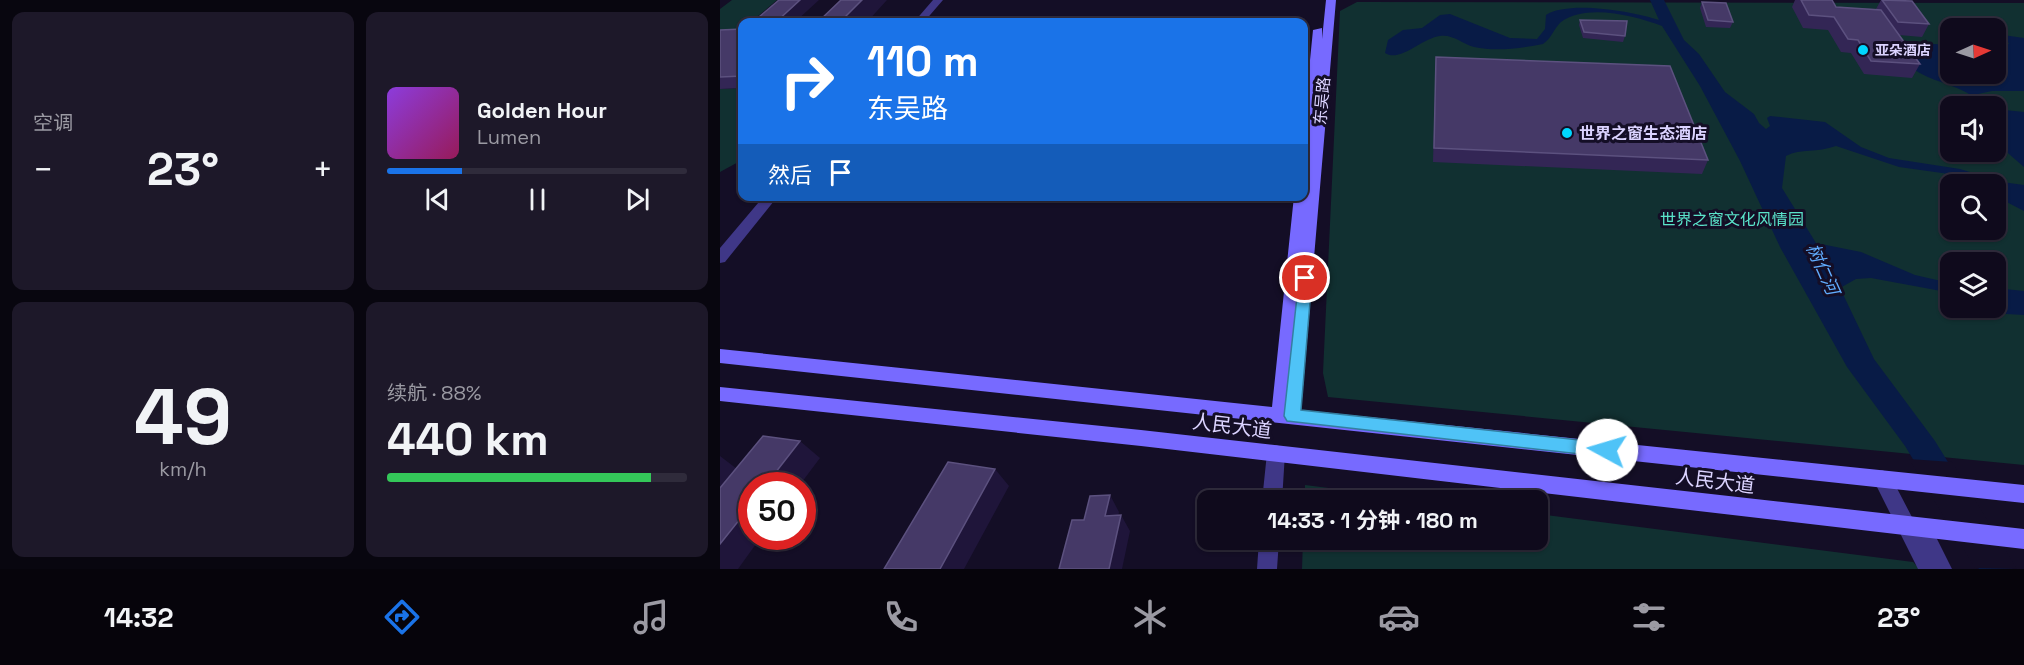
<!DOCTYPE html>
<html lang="zh">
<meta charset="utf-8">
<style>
body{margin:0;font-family:"Space Grotesk","Noto Sans SC",sans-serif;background:#1d1829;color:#f1f3f6;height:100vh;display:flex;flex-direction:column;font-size:22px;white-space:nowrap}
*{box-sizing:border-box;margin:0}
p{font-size:20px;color:#9b9aa3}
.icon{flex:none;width:33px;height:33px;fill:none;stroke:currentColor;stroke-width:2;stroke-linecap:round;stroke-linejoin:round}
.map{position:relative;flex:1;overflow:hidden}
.sheet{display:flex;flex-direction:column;gap:12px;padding:12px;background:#08060f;width:720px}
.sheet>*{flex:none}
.banner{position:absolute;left:18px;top:18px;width:570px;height:183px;border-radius:12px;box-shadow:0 2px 4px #0004,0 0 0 2px #2f2b3b;background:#1a73e8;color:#fff;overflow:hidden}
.needle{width:39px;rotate:87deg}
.tools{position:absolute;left:1220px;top:18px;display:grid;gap:12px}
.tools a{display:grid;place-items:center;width:66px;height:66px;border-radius:12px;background:#0f0a1c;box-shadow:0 2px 4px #0004,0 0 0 2px #2f2b3b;font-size:30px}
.speed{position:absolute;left:18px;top:472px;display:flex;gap:12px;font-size:30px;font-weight:700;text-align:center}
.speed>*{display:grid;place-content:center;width:78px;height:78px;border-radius:50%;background:#0f0a1c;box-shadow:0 2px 4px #0004,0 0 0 2px #2f2b3b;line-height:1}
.speed .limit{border:9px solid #d22;background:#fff;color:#111}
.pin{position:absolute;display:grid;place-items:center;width:51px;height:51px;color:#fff;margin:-26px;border:3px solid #fff;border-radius:50%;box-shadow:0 2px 6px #0007}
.me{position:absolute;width:66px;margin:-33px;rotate:276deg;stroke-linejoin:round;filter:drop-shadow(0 0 4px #0008)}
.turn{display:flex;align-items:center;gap:21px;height:126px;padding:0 30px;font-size:27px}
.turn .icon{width:78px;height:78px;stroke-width:2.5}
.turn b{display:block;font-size:42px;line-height:51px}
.then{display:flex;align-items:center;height:57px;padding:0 30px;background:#0003;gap:12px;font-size:22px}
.big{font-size:45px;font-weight:700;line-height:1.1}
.sheet .tile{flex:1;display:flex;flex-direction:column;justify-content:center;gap:9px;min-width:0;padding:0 21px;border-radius:12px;background:#1d1829}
.sheet .dial{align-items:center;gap:0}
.dial b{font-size:78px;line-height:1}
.song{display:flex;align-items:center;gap:18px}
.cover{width:72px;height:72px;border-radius:9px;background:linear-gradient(135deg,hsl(270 70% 55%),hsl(330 70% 35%))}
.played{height:6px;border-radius:3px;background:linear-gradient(90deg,#1a73e8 25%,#2f2b3b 25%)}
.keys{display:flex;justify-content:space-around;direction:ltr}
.heat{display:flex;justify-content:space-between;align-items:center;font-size:33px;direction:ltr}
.charge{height:9px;border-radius:4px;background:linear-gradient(90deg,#34c759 88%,#2f2b3b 0)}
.sheet .tiles{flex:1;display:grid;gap:12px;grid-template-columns:repeat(2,1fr)}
.trip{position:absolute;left:477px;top:490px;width:351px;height:60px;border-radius:12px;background:#0f0a1c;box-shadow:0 2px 4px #0004,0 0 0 2px #2f2b3b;font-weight:700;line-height:60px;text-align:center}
.menu{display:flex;height:96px;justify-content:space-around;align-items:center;background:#06040b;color:#9b9aa3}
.menu .icon{width:42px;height:42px}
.menu .active{color:#1a73e8}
.menu b{font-size:27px;color:#f1f3f6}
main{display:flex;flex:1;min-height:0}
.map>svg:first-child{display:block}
.green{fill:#113031;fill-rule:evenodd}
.water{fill:#081b46}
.pier{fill:#140e26}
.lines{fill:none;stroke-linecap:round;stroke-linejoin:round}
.street{fill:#3f3787;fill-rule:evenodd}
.secondary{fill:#776aff;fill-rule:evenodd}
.wall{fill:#332655}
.shaded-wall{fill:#1f153a}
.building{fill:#453967;stroke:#5c517f;stroke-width:1.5}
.route{fill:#4fc3f7;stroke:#337fa1;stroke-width:1.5}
.poi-dot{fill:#00d6fe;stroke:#140e26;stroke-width:2}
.labels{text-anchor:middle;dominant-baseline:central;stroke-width:6;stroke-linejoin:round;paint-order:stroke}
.far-poi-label{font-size:14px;font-weight:bold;fill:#dbd3ff;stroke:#140e26;text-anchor:start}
.street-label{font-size:16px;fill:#dbd3ff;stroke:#140e26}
.poi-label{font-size:16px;font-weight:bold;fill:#dbd3ff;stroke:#140e26;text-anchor:start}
.park-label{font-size:16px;fill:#5ae4ca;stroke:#140e26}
.water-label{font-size:18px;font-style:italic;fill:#61adff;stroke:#140e26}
.near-street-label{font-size:20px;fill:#dbd3ff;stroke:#140e26}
</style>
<main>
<section class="sheet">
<div class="tiles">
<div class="tile"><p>空调</p>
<div class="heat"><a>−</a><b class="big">23°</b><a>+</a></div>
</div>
<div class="tile">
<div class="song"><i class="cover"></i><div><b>Golden Hour</b><p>Lumen</p></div></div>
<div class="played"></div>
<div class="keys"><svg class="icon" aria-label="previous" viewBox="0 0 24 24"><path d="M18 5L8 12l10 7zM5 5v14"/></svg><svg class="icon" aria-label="pause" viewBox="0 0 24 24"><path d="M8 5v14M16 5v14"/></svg><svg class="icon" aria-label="next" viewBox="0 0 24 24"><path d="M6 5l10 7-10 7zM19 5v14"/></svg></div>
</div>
<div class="tile dial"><b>49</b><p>km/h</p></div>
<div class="tile"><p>续航 · 88%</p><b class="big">440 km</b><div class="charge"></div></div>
</div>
</section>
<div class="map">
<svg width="1304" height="569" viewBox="0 0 1304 569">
<rect width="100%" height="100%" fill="#140e26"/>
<path class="green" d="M12 0H57L31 22H22V30L0 36V9Z
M637 2 1304 3V465L608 397 603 373 620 11ZM1230 28H1275V74H1230ZM1230 106H1275V152H1230ZM1230 184H1275V230H1230ZM1230 262H1275V308H1230Z
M22 88V160L0 172V89Z
M585 485 711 501H585Z
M818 514 1193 562 1200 569H582L583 540H818Z"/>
<path class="water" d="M930 0H944L964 40 979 54 1005 92 1034 114 1039 123 1046 129 1050 126 1047 118 1050 116 1105 122 1141 147 1169 158 1240 169 1282 182 1304 185V211L1275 196V184H1255L1229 174 1179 167 1116 146C1097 153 1081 148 1066 156L1062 188 1096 243 1141 252 1195 275 1230 283V297L1221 291 1151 278 1136 279 1120 288 1154 359 1215 441 1294 569H1259L1185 446 1127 367 1060 247 1020 161 980 86 942 26C915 16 867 3 841 22 834 28 832 38 823 44 802 48 776 52 754 47 742 44 733 34 720 36 702 38 680 63 665 53L668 40 683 30 702 28 720 15 730 14 790 38 817 39 825 29 826 15C850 0 913 12 939 20Z
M1275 32 1280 35 1278 42 1287 46 1289 43 1284 41 1283 35 1304 38V91H1272L1258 94 1271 106H1262C1242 76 1182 87 1181 42L1230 45V74H1275Z
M1275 109 1304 112V167L1275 142Z
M1275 288 1304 291V315L1269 313 1251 308H1275Z"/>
<path class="pier" d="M1189 459 1232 462 1297 569 1255 568Z"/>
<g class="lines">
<path class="street" d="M213 0H223L204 22H194Z
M44 196H58L5 262 0 263V248Z
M556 445 562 447 565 453 562 501H542L547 453 550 447Z
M1162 470 1169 473 1194 521 1201 518 1208 521 1232 569H1198L1153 479 1155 473Z
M539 540H559L557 569H537Z"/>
<path class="secondary" d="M606 0H616L581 410 1304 485V503L0 363V349L552 407 574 196H584V192L586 194 588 179 584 180V120L593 30 602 28V39Z
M0 387 421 430 1304 529V549L421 446 0 401Z"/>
</g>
<path class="wall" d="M1075 0H1112L1116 7 1156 9 1161 0H1171L1209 24 1202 37 1179 35 1200 64 1192 78 1144 74 1131 53 1121 52 1108 30 1083 28 1072 7Z
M982 2 1013 22 1010 28 986 27 980 8Z
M860 20 905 36 903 42 863 38 859 25Z
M22 29V88L0 89V30Z
M716 57 988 160 982 174 713 162Z"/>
<path class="shaded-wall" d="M80 0H99L75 22H56Z
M142 0H167L147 22H120Z
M80 441 100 458 79 486H45Z
M0 456 17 469 0 491Z
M275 469 289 486 244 569H220Z
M390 495 399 512 395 532 385 516Z
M32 504V537H41L18 569H0V544Z
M401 515 410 531 402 569H389Z"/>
<path class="building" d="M59 0H80L56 22H33Z
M121 0H142L120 22H98Z
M1081 0H1112L1116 7 1161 10 1200 64 1151 61 1138 40 1128 39 1114 17 1089 15Z
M1162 0 1192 1 1209 24 1178 22Z
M982 2 1006 3 1013 22 988 20Z
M860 20 907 21 905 36 864 32Z
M22 29V76L0 77V30Z
M716 57 950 66 988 160 714 148Z
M43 436 80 441 45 486H32V504L0 544V488Z
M228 462 275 469 220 569H164Z
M390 495 385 516 401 515 389 569H339L352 520H364L370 496Z"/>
<path class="route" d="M585 273 592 278 581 410 887 443 893 445 896 450 893 455 887 457 567 421 564 416 579 278Z"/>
<g class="poi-dot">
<circle cx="1143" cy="50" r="6"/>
<circle cx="847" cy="133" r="6"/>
</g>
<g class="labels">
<g class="far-poi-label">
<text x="1155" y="50">亚朵酒店</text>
</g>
<g class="street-label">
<text transform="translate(602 101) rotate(-85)">东吴路</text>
</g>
<g class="poi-label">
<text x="859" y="133">世界之窗生态酒店</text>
</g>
<g class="park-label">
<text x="1012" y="219">世界之窗文化风情园</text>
</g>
<g class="water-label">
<text transform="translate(1103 269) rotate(66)">树仁河</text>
</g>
<g class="near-street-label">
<text transform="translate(512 426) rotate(7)">人民大道</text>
<text transform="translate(995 481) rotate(7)">人民大道</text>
</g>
</g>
</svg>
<div class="tools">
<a><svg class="needle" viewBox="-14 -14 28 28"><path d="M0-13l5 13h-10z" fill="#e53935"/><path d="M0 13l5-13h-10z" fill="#9b9aa3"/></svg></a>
<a><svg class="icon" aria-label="sound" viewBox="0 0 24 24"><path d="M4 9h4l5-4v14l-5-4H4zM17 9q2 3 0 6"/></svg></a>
<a><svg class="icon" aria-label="search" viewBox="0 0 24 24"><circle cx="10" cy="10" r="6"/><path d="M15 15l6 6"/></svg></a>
<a><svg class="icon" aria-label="layers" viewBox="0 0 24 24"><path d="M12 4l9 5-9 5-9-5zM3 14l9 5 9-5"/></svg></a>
</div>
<div class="speed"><div class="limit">50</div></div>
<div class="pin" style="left:585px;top:278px;background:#d93025"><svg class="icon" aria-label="arrive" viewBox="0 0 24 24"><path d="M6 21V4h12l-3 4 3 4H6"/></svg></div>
<svg class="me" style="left:887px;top:450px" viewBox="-20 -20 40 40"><circle r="19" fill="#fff"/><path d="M0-13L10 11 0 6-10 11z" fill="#4fc3f7"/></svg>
<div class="trip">14:33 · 1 分钟 · 180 m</div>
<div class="banner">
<div class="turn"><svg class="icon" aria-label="right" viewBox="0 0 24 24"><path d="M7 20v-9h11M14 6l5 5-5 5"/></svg><div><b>110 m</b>东吴路</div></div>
<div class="then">然后<svg class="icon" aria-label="arrive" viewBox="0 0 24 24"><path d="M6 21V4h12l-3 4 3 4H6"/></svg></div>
</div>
</div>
</main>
<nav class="menu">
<b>14:32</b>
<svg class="icon active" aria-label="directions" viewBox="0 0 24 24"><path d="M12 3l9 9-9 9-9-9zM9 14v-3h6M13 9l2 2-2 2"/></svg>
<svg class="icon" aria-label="music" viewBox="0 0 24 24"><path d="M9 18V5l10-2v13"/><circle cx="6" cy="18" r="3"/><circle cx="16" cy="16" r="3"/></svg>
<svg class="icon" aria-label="phone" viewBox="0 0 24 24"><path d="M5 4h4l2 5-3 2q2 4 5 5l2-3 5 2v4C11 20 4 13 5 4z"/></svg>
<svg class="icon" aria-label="climate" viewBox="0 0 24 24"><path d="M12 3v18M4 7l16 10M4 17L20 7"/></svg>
<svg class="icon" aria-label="car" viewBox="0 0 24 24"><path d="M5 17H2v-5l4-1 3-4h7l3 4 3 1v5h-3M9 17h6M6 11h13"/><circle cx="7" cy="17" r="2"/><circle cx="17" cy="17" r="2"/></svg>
<svg class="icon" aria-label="filters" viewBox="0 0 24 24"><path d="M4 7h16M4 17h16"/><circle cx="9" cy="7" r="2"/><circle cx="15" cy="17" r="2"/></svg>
<b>23°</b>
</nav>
